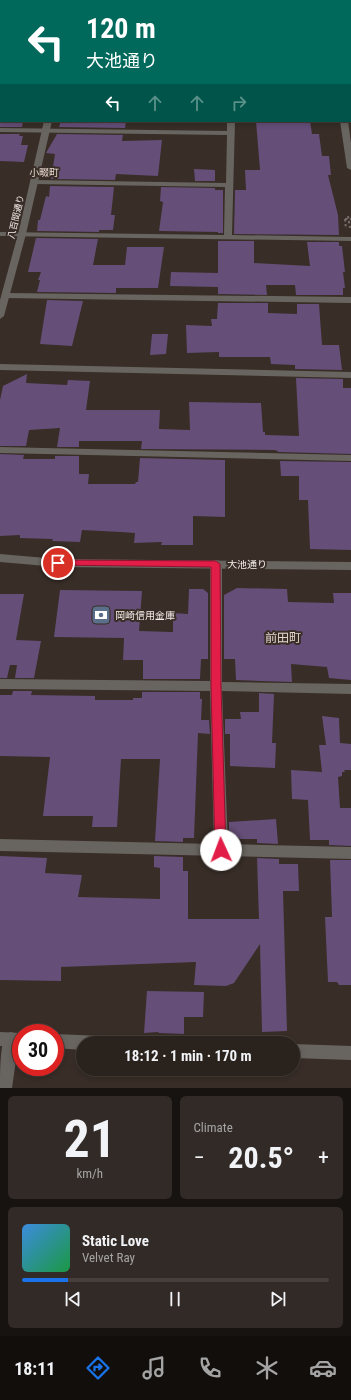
<!DOCTYPE html>
<meta charset="utf-8">
<style>
body{margin:0;font-family:"Roboto Condensed","Noto Sans JP",sans-serif;background:#322a26;color:#f1f3f6;height:100vh;display:flex;flex-direction:column;font-size:15px;white-space:nowrap}
*{box-sizing:border-box;margin:0}
p{font-size:13px;color:#a5a4a4}
.icon{flex:none;width:22px;height:22px;fill:none;stroke:currentColor;stroke-width:2;stroke-linecap:round;stroke-linejoin:round}
.map{position:relative;height:1088px;overflow:hidden}
.drawer{display:flex;flex-direction:column;gap:8px;padding:8px;background:#171310;flex:1}
.drawer>*{flex:none}
.banner{position:absolute;left:0px;top:0px;width:351px;height:122px;box-shadow:0 2px 6px #0003,0 0 0 1px #463f3b;background:#00695c;color:#fff;overflow:hidden}
.speed{position:absolute;left:12px;top:1024px;display:flex;gap:8px;font-size:20px;font-weight:700;text-align:center}
.speed>*{display:grid;place-content:center;width:52px;height:52px;border-radius:50%;background:#2a221d;box-shadow:0 2px 6px #0003,0 0 0 1px #463f3b;line-height:1}
.speed .limit{border:6px solid #d22;background:#fff;color:#111}
.pin{position:absolute;display:grid;place-items:center;width:34px;height:34px;color:#fff;margin:-17px;border:2px solid #fff;border-radius:50%;box-shadow:0 1px 4px #0007}
.me{position:absolute;width:44px;margin:-22px;rotate:358deg;stroke-linejoin:round;filter:drop-shadow(0 0 3px #0008)}
.turn{display:flex;align-items:center;gap:14px;height:84px;padding:0 20px;font-size:18px}
.turn .icon{width:52px;height:52px;stroke-width:2.5}
.turn b{display:block;font-size:28px;line-height:34px}
.lanes{display:flex;align-items:center;height:38px;padding:0 20px;background:#0003;justify-content:center;gap:20px;direction:ltr}
.lanes .off{opacity:.35}
.big{font-size:30px;font-weight:700;line-height:1.1}
.drawer .tile{flex:1;display:flex;flex-direction:column;justify-content:center;gap:6px;min-width:0;padding:0 14px;border-radius:6px;background:#322a26}
.drawer .dial{align-items:center;gap:0}
.dial b{font-size:52px;line-height:1}
.song{display:flex;align-items:center;gap:12px}
.cover{width:48px;height:48px;border-radius:6px;background:linear-gradient(135deg,hsl(210 70% 55%),hsl(140 70% 35%))}
.played{height:4px;border-radius:2px;background:linear-gradient(90deg,#1a73e8 15%,#463f3b 15%)}
.keys{display:flex;justify-content:space-around;direction:ltr}
.heat{display:flex;justify-content:space-between;align-items:center;font-size:22px;direction:ltr}
.drawer .tiles{flex:1;display:grid;gap:8px;grid-template-columns:1fr 1fr}
.tile:last-child{grid-column:span 2}
.trip{position:absolute;left:76px;top:1036px;width:224px;height:40px;border-radius:20px;background:#2a221d;box-shadow:0 2px 6px #0003,0 0 0 1px #463f3b;font-weight:700;line-height:40px;text-align:center}
.dock{display:flex;height:64px;justify-content:space-around;align-items:center;background:#110e0c;color:#a5a4a4}
.dock .icon{width:28px;height:28px}
.dock .on{color:#1a73e8}
.dock b{font-size:18px;color:#f1f3f6}
.map>svg:first-child{display:block}
.building{fill:#654e78}
.lines{fill:none;stroke-linecap:round;stroke-linejoin:round}
.path{stroke:#776d68;stroke-width:2;stroke-dasharray:2.5 2.5;stroke-linecap:butt}
.minor{fill:#68645f;fill-rule:evenodd}
.tertiary{fill:#68645f;fill-rule:evenodd}
.path-bridge{stroke:#776d68;stroke-width:2;stroke-dasharray:2.5 2.5;stroke-linecap:butt}
.route{fill:#e11d48;stroke:#92132f}
.labels{text-anchor:middle;dominant-baseline:central;stroke-width:4;stroke-linejoin:round;paint-order:stroke}
.far-street-label{font-size:9px;fill:#f7efeb;stroke:#382d27}
.far-quarter-label{font-size:10px;fill:#e4d5cd;stroke:#382d27}
.street-label{font-size:10px;fill:#f7efeb;stroke:#382d27}
.poi-label{font-size:10px;fill:#f7efeb;stroke:#382d27;text-anchor:start}
.quarter-label{font-size:12px;fill:#e4d5cd;stroke:#382d27}
</style>
<div class="map">
<svg width="351" height="1088" viewBox="0 0 351 1088">
<rect width="100%" height="100%" fill="#382d27"/>
<path class="building" d="M0 121H23L22 127H0Z
M61 121 94 122 126 121 125 128 59 127Z
M256 121H310L312 134H319L322 156H329L331 175H328L338 215 339 235 234 234 235 190H246L245 170H260Z
M0 134H20L19 136H23L21 145H28L24 162 0 161Z
M57 134 123 135 122 141 162 140 158 176 116 174 115 180 51 179 55 154 46 153Z
M194 169 215 170V181H195Z
M50 186 114 187 111 215H115L113 230H99V232L37 231 38 220H40L46 196 49 197Z
M161 187 215 188V190H223V233H218V232L159 231 163 202 160 201Z
M36 238 98 239 93 265H125L127 247H164L158 288H116V293L37 292 40 280H38L41 272H28Z
M218 241H254V263L310 266 307 242H339V246H342L345 272H343L345 288H343V295H296L295 285H266L267 295 218 294V287L170 286 171 272 218 273Z
M47 300 83 301 72 346 40 344Z
M218 303H268V313L297 314V304H319L322 345H339L342 370 295 369V365L271 364 270 357H219V352L187 353 186 325 212 326 211 319H217Z
M152 334H168L166 354 150 355Z
M27 374 26 383 67 385 68 380 90 381 86 410H160L159 429 190 430 189 402 261 403 263 432H265V435L299 436 296 378 343 379V388H351V454L279 452 275 450 141 449 142 441H79V447H57L60 428 29 430 26 446H0V400L3 386Z
M0 454 24 455 23 459H55V456H79V474H89L88 484H135L136 482H138L140 458 225 460V517L193 516V545H161L162 542 134 543 135 533 121 532 82 530 80 542 52 541 53 539 20 538V535L0 536Z
M280 461 351 462V550L310 549 308 500H299V476H281Z
M237 588 287 589 288 602 334 603 333 593H351V680L329 678 327 667 291 664 292 682 236 680 235 659H224V595Z
M189 589H203L208 593V659H201L200 679H143V660H123L124 638 54 637 60 590 142 591 139 631 173 632V613L188 614Z
M0 594H24L16 640 41 641 34 678H15L17 665H10L7 678H0Z
M13 691H32L31 695 95 696V700H133V698H142V692H200V699H202L201 720H209L210 734 198 733 194 838H183V842L155 841 160 759H121L117 827H92L93 816H43L50 757 0 756V695H12Z
M259 693 274 694 272 743H276L275 768 230 766V734H225V719H241L240 712H259Z
M322 716 339 718 340 743 351 744V770H344L345 772H342V776L338 777 340 808H351V846L329 845V840H310L308 800 292 799 291 770 322 772 319 745H326Z
M276 819 278 844 257 843V839H240L229 830V822Z
M0 856 47 858 45 873 82 875 78 897 160 899V868L154 867V856L183 857V871H188V919H259L257 858 279 859V864H298L299 891H283L287 1031 262 1032 260 944 234 983 226 986 194 985 196 962 61 967V981L0 980Z
M330 860H351V985H339L337 982H328L325 917H332Z
M147 991 204 992 203 1017H184V1034L159 1033 158 1032 144 1033Z"/>
<g class="lines">
<path class="path" d="M348 216 350 228
M345 219 346 229"/>
<path class="minor" d="M0 9H1V13H0Z
M0 45H1V49H0Z
M227 121H235L232 235 351 237V241L0 236V232L224 235 225 187 34 184 30 182 34 180 226 183 227 135 0 132V128L227 131Z
M7 293 351 297V303L4 298 3 296 4 294Z
M0 447 351 455V461L0 453Z
M216 560 220 561 222 564V682L351 684V694L222 691 228 844 351 847V859L0 851V839L214 844 210 691 0 689V679L210 681V564L212 561Z
M11 1032 17 1034 19 1039 12 1088H0C0 1070 0 1050 5 1034Z"/>
<path class="tertiary" d="M70 0H76V1H70Z
M324 0H330V1H324Z
M339 0H345V1H339Z
M350 49H351V62H350Z
M0 84H1V88H0Z
M44 121H52L26 234 4 316 0 319V300L18 234Z
M340 121H348L351 143V170L347 168Z
M0 364 351 372V378L0 370Z
M0 554 58 559 351 562V570L58 567 0 562Z
M0 1032 22 1033 21 1047 0 1046Z
M55 1034 102 1036 108 1038 110 1043H83V1050L55 1048Z
M293 1044 351 1046V1060L293 1058Z"/>
<path class="path-bridge" d="M345 219H351"/>
</g>
<path class="route" d="M58 560 216 561 220 564 221 686 226 850 225 853 221 855 217 853 215 850 211 686V567L55 565 54 563 55 561Z"/>
<defs>
<g id="bank-square" transform="scale(1)"><rect x="-9" y="-9" width="18" height="18" rx="4" fill="#5c6f8a" stroke="#382d27"/><path d="M-6-4H6V4H-6ZM0-2.3a2.3 2.3 0 1 0 0 4.6a2.3 2.3 0 1 0 0-4.6Z" fill="#fff"/></g>
</defs>
<g fill-rule="evenodd">
<use href="#bank-square" x="101" y="615"/>
</g>
<g class="labels">
<g class="far-street-label">
<text transform="translate(16 217) rotate(-77)">八百間通り</text>
</g>
<g class="far-quarter-label">
<text x="44" y="172">小畷町</text>
</g>
<g class="street-label">
<text x="247" y="564">大池通り</text>
</g>
<g class="poi-label">
<text x="115" y="615">岡崎信用金庫</text>
</g>
<g class="quarter-label">
<text x="283" y="638">前田町</text>
</g>
</g>
</svg>
<div class="speed"><div class="limit">30</div></div>
<div class="pin" style="left:58px;top:563px;background:#d93025"><svg class="icon" aria-label="arrive" viewBox="0 0 24 24"><path d="M6 21V4h12l-3 4 3 4H6"/></svg></div>
<svg class="me" style="left:221px;top:850px" viewBox="-20 -20 40 40"><circle r="19" fill="#fff"/><path d="M0-13L10 11 0 6-10 11z" fill="#e11d48"/></svg>
<div class="trip">18:12 · 1 min · 170 m</div>
<div class="banner">
<div class="turn"><svg class="icon" aria-label="left" viewBox="0 0 24 24"><path d="M17 20v-9H6M10 6l-5 5 5 5"/></svg><div><b>120 m</b>大池通り</div></div>
<div class="lanes"><svg class="icon" aria-label="left" viewBox="0 0 24 24"><path d="M17 20v-9H6M10 6l-5 5 5 5"/></svg><svg class="icon off" aria-label="ahead" viewBox="0 0 24 24"><path d="M12 20V5M6 11l6-6 6 6"/></svg><svg class="icon off" aria-label="ahead" viewBox="0 0 24 24"><path d="M12 20V5M6 11l6-6 6 6"/></svg><svg class="icon off" aria-label="right" viewBox="0 0 24 24"><path d="M7 20v-9h11M14 6l5 5-5 5"/></svg></div>
</div>
</div>
<section class="drawer">
<div class="tiles">
<div class="tile dial"><b>21</b><p>km/h</p></div>
<div class="tile"><p>Climate</p>
<div class="heat"><a>−</a><b class="big">20.5°</b><a>+</a></div>
</div>
<div class="tile">
<div class="song"><i class="cover"></i><div><b>Static Love</b><p>Velvet Ray</p></div></div>
<div class="played"></div>
<div class="keys"><svg class="icon" aria-label="previous" viewBox="0 0 24 24"><path d="M18 5L8 12l10 7zM5 5v14"/></svg><svg class="icon" aria-label="pause" viewBox="0 0 24 24"><path d="M8 5v14M16 5v14"/></svg><svg class="icon" aria-label="next" viewBox="0 0 24 24"><path d="M6 5l10 7-10 7zM19 5v14"/></svg></div>
</div>
</div>
</section>
<nav class="dock">
<b>18:11</b>
<svg class="icon on" aria-label="directions" viewBox="0 0 24 24"><path d="M12 3l9 9-9 9-9-9zM9 14v-3h6M13 9l2 2-2 2"/></svg>
<svg class="icon" aria-label="music" viewBox="0 0 24 24"><path d="M9 18V5l10-2v13"/><circle cx="6" cy="18" r="3"/><circle cx="16" cy="16" r="3"/></svg>
<svg class="icon" aria-label="phone" viewBox="0 0 24 24"><path d="M5 4h4l2 5-3 2q2 4 5 5l2-3 5 2v4C11 20 4 13 5 4z"/></svg>
<svg class="icon" aria-label="climate" viewBox="0 0 24 24"><path d="M12 3v18M4 7l16 10M4 17L20 7"/></svg>
<svg class="icon" aria-label="car" viewBox="0 0 24 24"><path d="M5 17H2v-5l4-1 3-4h7l3 4 3 1v5h-3M9 17h6M6 11h13"/><circle cx="7" cy="17" r="2"/><circle cx="17" cy="17" r="2"/></svg>
</nav>
